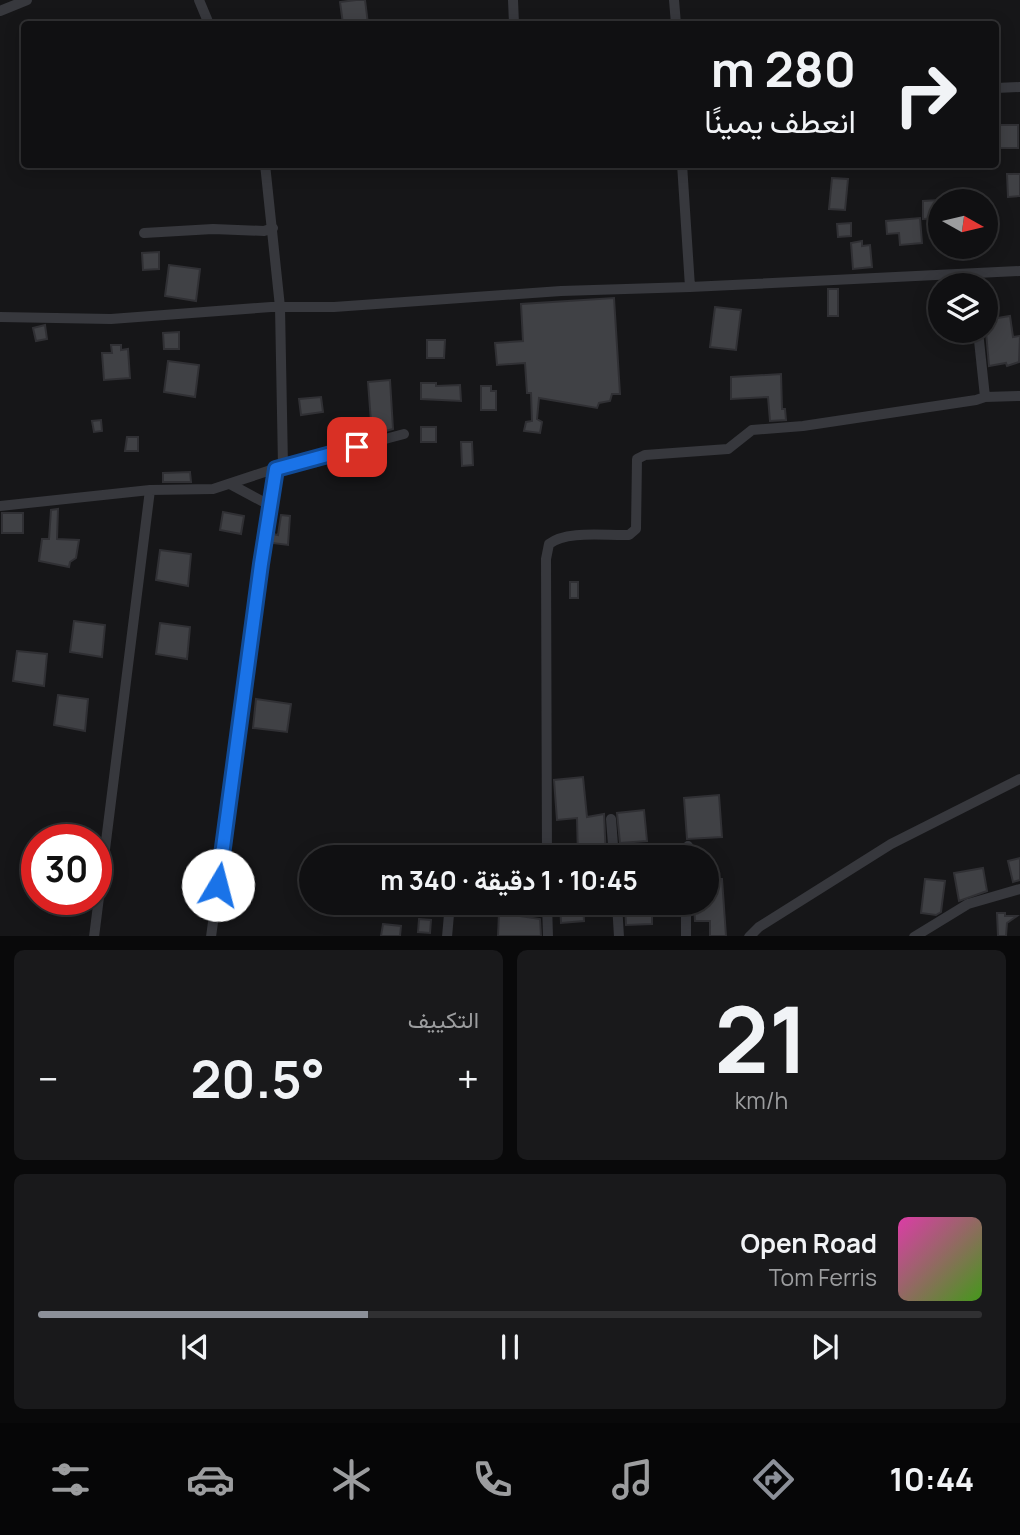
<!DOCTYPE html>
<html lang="ar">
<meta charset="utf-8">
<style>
body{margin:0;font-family:Manrope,Vazirmatn,sans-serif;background:#19191b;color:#f1f3f6;direction:rtl;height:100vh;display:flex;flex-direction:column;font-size:26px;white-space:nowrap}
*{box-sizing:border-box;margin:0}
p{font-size:23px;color:#9c9d9f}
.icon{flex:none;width:38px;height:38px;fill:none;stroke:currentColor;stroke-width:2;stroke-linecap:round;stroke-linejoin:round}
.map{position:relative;height:936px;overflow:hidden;direction:ltr}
.panel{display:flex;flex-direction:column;gap:14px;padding:14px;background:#09090a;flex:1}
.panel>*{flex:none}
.top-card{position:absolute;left:21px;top:21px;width:978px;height:147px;border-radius:7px;box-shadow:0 4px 18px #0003,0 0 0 2px #303032;direction:rtl;background:#101012;color:#f1f3f6;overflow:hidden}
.needle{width:46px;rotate:98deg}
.controls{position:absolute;left:928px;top:189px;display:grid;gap:14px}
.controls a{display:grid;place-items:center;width:70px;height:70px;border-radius:50%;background:#101012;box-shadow:0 4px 18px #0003,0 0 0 2px #303032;font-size:35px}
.speed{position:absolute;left:21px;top:824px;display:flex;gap:14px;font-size:35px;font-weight:700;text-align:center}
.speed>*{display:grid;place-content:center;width:91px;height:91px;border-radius:50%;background:#101012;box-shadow:0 4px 18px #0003,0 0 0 2px #303032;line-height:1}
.speed .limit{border:10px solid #d22;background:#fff;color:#111}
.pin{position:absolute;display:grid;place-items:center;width:60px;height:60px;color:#fff;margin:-30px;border-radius:14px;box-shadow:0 4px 10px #0006}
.me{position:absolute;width:77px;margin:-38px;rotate:8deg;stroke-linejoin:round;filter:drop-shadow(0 0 5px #0008)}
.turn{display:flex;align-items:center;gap:24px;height:147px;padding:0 28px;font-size:32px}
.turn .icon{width:91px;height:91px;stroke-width:2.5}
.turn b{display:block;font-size:49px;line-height:60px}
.big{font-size:52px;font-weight:700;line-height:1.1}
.panel .card{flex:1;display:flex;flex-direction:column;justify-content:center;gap:10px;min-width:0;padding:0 24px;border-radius:10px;background:#19191b}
.panel .dial{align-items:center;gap:0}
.dial b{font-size:91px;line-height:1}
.song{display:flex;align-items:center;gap:21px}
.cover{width:84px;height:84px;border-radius:10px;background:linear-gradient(135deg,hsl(320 70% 55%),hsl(100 70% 35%))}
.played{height:7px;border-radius:4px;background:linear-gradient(90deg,#8c9099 35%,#303032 35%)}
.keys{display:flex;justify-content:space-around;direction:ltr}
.heat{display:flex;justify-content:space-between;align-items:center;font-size:38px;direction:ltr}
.panel .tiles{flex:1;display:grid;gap:14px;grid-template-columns:1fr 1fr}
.card:last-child{grid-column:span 2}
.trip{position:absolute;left:299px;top:845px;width:420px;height:70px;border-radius:35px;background:#101012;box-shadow:0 4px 18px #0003,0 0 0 2px #303032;font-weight:700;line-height:70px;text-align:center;direction:rtl}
.tabs{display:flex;height:112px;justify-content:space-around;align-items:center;background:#060607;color:#9c9d9f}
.tabs .icon{width:49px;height:49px}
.tabs .active{color:#8c9099}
.tabs b{font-size:32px;color:#f1f3f6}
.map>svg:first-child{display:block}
.building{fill:#404145;stroke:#303034;stroke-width:2}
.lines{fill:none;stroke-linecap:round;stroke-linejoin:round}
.minor{stroke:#37383d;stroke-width:10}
.route-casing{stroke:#114b97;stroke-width:18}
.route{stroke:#1a73e8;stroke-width:12}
</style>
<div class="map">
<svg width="1020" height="937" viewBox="0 0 1020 937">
<rect width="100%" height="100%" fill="#161618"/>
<path class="building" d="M356 0H365L368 24H343L340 2Z
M999 125H1018V148H999Z
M1007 174H1020V196L1008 197Z
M832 178 848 179 845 210 829 209Z
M940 200V218L923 219V201Z
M920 218 922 243 900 245 899 233 887 234 886 221Z
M851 223V236L838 237 837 224Z
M862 241V246L870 245 872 267 853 269 851 243Z
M159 252V269L143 270 142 253Z
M169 265 200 269 196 301 165 296Z
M828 289H838V316H828Z
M614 298 620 394H612L610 401 599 403 597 408 539 398 537 419 542 422 540 433 524 431 526 422 532 421 531 393H527L525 363 497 365 495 343 523 341 521 304Z
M715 307 741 310 736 350 710 347Z
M1010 316 1013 337 1020 336 1019 362 1007 366 1006 363 989 366 985 320Z
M45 325 47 339 36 341 33 328Z
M179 332V349H164L163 333Z
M427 340H445L444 358H427Z
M111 345H121V350L128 349 130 378 104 380 102 353H112Z
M168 361 199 365 195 397 164 392Z
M781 374 782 409H785L786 420 770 421 768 397 731 399V377Z
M390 380 393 429 372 435 368 382Z
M421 383H436V386L460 385 461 401 421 399Z
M481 386H491V391H496V410H481Z
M321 397 323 412 301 415 299 399Z
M101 420 102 431 94 432 92 421Z
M421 427H436V442H421Z
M127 437H138V451H125Z
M461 442H472L473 465 462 466Z
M190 472 191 482H163V473Z
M58 509 57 539 79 540 76 558 70 562 69 567 39 561 42 539H49L51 510Z
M223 512 244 516 241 534 220 530Z
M2 513H23V533H2Z
M281 515 290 516 288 545 272 543 273 534 278 535Z
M160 550 191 554 188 586 156 580Z
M570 582H578V598H570Z
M74 621 105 625 102 657 70 652Z
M160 623 190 627 187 659 156 654Z
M17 651 47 654 44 686 13 681Z
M58 695 88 699 85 731 54 725Z
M256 699 291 704 287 732 253 728Z
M583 777 587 817 604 814 606 858H578L577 818 557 820 554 780Z
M719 795 722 837 687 839 684 798Z
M644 810 647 841 620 843 617 813Z
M1020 858V880L1013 882 1008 861Z
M983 868 987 891 959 901 954 873Z
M707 879H722L726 936H710V921H695L694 903H707Z
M925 879 945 881 941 912 936 915 921 913Z
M560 903H583L584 921 561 923Z
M625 903H652V924L626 925Z
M499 913 540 919 541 936H498Z
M997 913H1005V916H1017L1007 923 1006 936H998Z
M419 919 431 920 430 933 418 932Z
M383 924 401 926 400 936H381Z"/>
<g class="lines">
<path class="minor" d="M199 0 209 24
M513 0 514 24
M674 0 676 24
M0 11 27 0
M996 88 1020 87
M265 164 280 307 283 466
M682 164 690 287
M144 233 213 229 264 231 273 228
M0 317 111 319 271 307H334L561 291 690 287 1020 271
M985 397 1020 396
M230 484 271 506
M0 506 150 490 213 489 283 466 404 434
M611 819 614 858
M547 858 546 559 549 544C567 530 606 536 629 535L636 529 637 459 645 455 728 449 752 430 803 426 976 400 985 397 978 331
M688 858V846
M479 903 547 912
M547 903 548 937
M617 903 619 937
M94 937 150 490
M211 937 261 564 276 469
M447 937 450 903
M686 937V903
M749 937 759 927 891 844 1020 779
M914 937 968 904 1020 889"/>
</g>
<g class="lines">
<g class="route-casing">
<path id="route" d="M218 885 261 564 276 469 357 447"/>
</g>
<use href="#route" class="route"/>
</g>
</svg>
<div class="controls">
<a><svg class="needle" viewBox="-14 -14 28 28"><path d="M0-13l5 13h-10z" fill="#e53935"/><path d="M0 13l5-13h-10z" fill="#9c9d9f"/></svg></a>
<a><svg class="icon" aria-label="layers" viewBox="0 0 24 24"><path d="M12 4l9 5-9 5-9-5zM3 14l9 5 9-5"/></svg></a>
</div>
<div class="speed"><div class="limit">30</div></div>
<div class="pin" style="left:357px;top:447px;background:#d93025"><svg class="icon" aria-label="arrive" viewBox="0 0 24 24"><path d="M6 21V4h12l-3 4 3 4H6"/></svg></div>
<svg class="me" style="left:218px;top:885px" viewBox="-20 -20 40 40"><circle r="19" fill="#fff"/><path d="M0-13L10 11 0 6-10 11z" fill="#1a73e8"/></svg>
<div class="trip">10:45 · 1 دقيقة · 340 m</div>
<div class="top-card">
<div class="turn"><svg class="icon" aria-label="right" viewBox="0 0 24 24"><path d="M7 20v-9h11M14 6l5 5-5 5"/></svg><div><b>280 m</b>انعطف يمينًا</div></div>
</div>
</div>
<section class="panel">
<div class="tiles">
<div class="card dial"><b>21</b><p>km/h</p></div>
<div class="card"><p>التكييف</p>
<div class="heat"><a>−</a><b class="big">20.5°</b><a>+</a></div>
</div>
<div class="card">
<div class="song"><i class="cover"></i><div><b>Open Road</b><p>Tom Ferris</p></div></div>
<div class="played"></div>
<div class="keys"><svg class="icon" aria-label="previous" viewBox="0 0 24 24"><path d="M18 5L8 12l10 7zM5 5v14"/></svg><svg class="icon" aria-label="pause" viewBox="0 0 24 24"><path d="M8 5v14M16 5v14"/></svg><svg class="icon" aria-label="next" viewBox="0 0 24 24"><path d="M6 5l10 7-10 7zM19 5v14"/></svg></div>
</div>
</div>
</section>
<nav class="tabs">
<b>10:44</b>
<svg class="icon active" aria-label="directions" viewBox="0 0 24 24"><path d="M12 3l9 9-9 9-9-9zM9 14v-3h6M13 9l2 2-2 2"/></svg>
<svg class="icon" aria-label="music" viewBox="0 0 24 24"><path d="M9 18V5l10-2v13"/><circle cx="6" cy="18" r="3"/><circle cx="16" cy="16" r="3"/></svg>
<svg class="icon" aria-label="phone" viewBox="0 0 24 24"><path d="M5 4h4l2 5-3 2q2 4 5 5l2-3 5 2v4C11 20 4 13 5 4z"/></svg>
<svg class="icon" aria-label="climate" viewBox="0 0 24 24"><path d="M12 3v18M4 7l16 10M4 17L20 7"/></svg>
<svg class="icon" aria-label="car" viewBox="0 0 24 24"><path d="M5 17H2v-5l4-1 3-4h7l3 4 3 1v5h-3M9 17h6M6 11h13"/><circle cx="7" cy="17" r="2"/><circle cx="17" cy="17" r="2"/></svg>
<svg class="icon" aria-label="filters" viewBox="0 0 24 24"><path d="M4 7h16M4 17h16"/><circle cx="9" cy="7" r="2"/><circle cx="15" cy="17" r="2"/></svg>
</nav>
